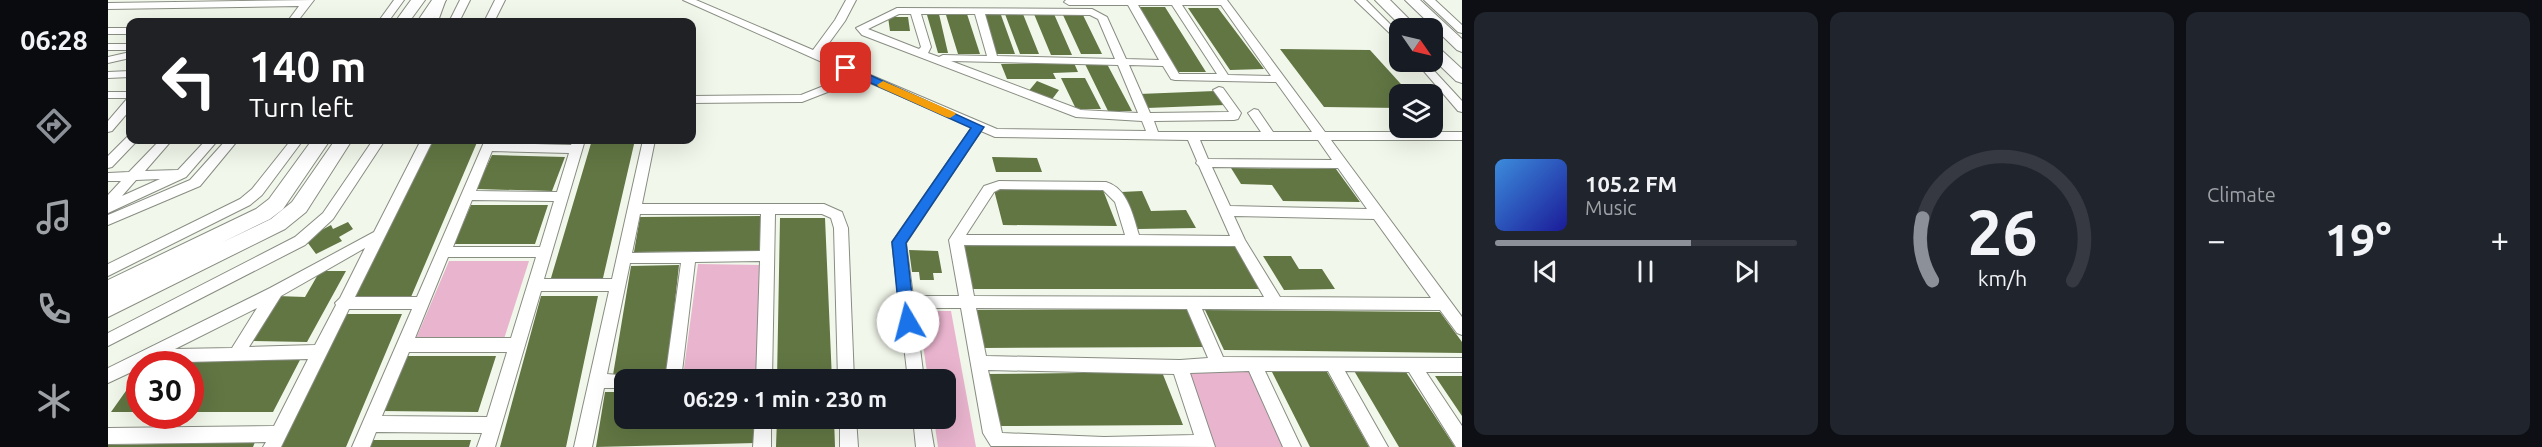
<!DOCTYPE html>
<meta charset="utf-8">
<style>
body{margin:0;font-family:Ubuntu,sans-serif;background:#20242c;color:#f1f3f6;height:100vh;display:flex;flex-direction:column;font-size:22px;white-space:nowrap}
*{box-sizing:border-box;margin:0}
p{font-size:20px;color:#9ea1a6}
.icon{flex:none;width:33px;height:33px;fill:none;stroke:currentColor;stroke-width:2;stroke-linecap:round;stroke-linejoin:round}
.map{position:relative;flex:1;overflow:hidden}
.details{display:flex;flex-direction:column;gap:12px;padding:12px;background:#0d0f14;width:1080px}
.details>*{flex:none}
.guide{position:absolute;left:18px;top:18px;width:570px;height:126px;border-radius:12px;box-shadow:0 6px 24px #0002;background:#202124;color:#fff;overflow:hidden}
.needle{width:39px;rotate:124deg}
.controls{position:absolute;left:1281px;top:18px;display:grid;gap:12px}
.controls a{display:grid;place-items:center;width:54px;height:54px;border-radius:12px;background:#171b24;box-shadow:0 6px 24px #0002;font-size:30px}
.speed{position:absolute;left:18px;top:351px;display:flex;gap:12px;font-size:30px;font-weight:700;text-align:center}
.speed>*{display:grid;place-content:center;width:78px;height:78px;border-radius:50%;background:#171b24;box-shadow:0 6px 24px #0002;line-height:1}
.speed .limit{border:9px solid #d22;background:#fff;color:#111}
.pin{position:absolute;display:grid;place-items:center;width:51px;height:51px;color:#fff;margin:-26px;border-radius:12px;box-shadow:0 3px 9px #0006}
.me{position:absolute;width:66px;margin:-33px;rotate:352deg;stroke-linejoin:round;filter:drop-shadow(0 0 4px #0008)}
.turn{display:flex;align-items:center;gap:21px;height:126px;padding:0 24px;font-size:27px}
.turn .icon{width:78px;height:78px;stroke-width:2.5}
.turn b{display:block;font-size:42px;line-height:51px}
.big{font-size:45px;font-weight:700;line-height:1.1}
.details .widget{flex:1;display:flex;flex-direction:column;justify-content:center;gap:9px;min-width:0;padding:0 21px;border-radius:12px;background:#20242c}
.details .dial{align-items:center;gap:0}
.dial svg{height:156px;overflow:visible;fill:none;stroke:#363941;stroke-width:7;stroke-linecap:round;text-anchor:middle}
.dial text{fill:#f1f3f6;stroke:none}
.song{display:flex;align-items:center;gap:18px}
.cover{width:72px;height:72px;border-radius:9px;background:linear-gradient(135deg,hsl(210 70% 55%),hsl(240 70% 35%))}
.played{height:6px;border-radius:3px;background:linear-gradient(90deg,#8c9099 65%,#363941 65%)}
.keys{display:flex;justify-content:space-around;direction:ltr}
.heat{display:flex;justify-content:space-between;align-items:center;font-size:33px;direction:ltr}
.details .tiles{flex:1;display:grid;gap:12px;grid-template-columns:repeat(3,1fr)}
.trip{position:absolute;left:506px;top:369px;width:342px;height:60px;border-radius:12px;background:#171b24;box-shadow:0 6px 24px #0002;font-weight:700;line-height:60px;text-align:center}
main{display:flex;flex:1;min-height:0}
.tabs{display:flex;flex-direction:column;width:108px;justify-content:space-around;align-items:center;background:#090b0e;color:#9ea1a6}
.tabs .icon{width:42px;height:42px}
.tabs .selected{color:#8c9099}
.tabs b{font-size:27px;color:#f1f3f6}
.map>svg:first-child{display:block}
.green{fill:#e9b4ce}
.building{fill:#617643}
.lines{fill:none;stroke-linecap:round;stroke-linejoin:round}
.lane-casing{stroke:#888d82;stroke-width:7}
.street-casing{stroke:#888d82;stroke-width:2}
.secondary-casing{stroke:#888d82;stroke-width:2}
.lane{stroke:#fff;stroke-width:5}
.street{fill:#fff;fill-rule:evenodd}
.secondary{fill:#fff;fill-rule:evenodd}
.route{fill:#1a73e8;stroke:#114b97;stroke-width:1.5}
.slow{fill:#f59e0b}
</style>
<main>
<nav class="tabs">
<b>06:28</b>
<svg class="icon selected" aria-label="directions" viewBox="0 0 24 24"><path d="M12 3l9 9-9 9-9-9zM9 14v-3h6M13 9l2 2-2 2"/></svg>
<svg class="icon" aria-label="music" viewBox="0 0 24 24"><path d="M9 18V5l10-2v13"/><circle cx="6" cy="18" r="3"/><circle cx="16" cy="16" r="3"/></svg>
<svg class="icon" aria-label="phone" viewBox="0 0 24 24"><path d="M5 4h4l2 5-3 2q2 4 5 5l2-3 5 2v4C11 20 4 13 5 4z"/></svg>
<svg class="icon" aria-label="climate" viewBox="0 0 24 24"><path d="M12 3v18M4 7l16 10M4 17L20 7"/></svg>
</nav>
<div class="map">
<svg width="1354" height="447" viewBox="0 0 1354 447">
<rect width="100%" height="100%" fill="#f2f7eb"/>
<path class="green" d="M391 140H462L460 145H389Z
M341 261H421L395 342 307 341Z
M590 264 654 265 648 376H575Z
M810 311H843L868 447H830L826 419 837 418V380L820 379Z
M1075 368H1142L1179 447H1107Z"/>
<path class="building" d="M1030 7H1057L1098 72H1068Z
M1080 8H1110L1156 69 1122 70Z
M831 14 840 53H830L819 15Z
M859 14 872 54H850L838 15Z
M897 14H915L931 54H912Z
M926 14H946L964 55H943Z
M873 15H893L907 54H886Z
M955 15H975L994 54H973Z
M780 17H800L802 31H782Z
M1172 49 1262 50 1302 94H1292V108L1216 107Z
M966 63 970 72 945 73 948 79H899L893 64Z
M977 64H999L1024 111H1000Z
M953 78H977L993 109H968Z
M929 81 951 90 942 102 919 93Z
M1107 91 1117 105 1039 108 1031 94Z
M322 140H370L303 297H243Z
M484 140H527L495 278H443Z
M384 155 457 157 444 191 368 189Z
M884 157 929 158 934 172H888Z
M1123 168 1228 169 1252 202 1175 201 1164 185 1133 184Z
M886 190H995L1009 226 895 225Z
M1034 191 1043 211 1078 210 1088 228 1030 229 1013 192Z
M363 205H440L427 244H346Z
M653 216 652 251 526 252 532 217Z
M672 218H717L724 380H669Z
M240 222 245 229 231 237 234 241 208 254 197 239 223 225 225 229Z
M1130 244 1156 289H860L851 245Z
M801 250 830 251 834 273H825L826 280H812L811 272H804Z
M1155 256H1183L1191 269H1214L1227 289 1176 290Z
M571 265 559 374 505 375 523 266Z
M212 271H238L199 342 142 341 169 296 197 297Z
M433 296H490L458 447H392Z
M1080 309 1097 347 872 348 864 310Z
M1097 310 1332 312 1354 342V353L1116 350Z
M237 314H294L238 447H173Z
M297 356H388L370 412 273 411Z
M41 358H193L165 412H82V364H36Z
M1245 369H1296L1347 447H1291Z
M32 371V412H3Z
M1054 372 1075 425 889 426 878 374Z
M1164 372H1219L1261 447H1202Z
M1327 376H1354V416Z
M497 392H516V418H647V443L488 447Z
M669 418H726L727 447H668Z
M262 440H363L361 447H259Z
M147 442 145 447H0V445Z"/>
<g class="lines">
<g class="lane-casing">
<path id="lane" d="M327 22 335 0"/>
</g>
<g class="street-casing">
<path id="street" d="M206 0 189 22H179L191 6 0 9V3Z
M286 0H296L280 22H270Z
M352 0H362L351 22H341Z
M387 0H397L386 22H376Z
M575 0H588L705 50 727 20 738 0H748L737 21 713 54 889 129 1038 131 1034 121 968 117 754 35 748 28 789 8 984 9 999 17 1018 59 1051 60 1020 5H961L956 2 958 0H1119L1217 132H1354V140H1223L1354 317V335L1349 333 1332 310 1094 309 1115 357 1354 358V372H1318L1354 426V447H1348L1301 372 1237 371 1280 447H1262L1220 371H1157L1193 447H1175L1141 371 1082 373 1107 447 883 446 875 433 853 308H807L816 380H800L784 242 864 127 753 79 694 102 584 103V96L693 95 743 75ZM1030 5H1064L1109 74H1071ZM1074 5H1113L1163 76 1120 75ZM791 14H803L813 47 811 49 760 29ZM813 14H867L879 56 835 55 831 57 820 53 823 47ZM877 14 982 15 990 19 1007 59 889 56ZM843 61 1010 65 1030 113 973 110ZM1021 65 1055 66 1063 79 1067 80 1168 82 1204 132H1165L1150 110 1146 109 1140 113 1153 132H1050L1046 121 1126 120 1130 119 1133 113 1115 88 1111 87 1105 90 1121 112 1042 113ZM873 131 887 137 1080 140 1089 161 1088 163 1091 166 1122 236 1031 235C1025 216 1020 188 998 182L891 181 876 186 841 240 851 296H805L798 243ZM1092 140H1210L1224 160 1100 159ZM1104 167 1230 168 1259 209 1122 206ZM892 189 995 190 1007 202 1017 235H858L886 192ZM1126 216 1266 219 1323 298 1172 297 1137 240ZM856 245 1127 246 1156 297 866 296ZM868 308 1079 309 1100 358 1072 360 878 356ZM880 370 1066 374 1086 435 996 437 894 433Z
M1247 0H1258L1292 34V43Z
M1316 0H1327L1354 25V33L1350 32Z
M0 28H22V34H0Z
M0 44H22V50H0Z
M22 52V58L0 63V57Z
M1308 62H1318L1354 101V112L1350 111Z
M22 71V77L0 78V72Z
M0 92H22V98H0Z
M18 100H22V110L4 131 0 132V121Z
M22 136V140H29L27 143 4 167 0 168V156L19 137Z
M52 140H64L37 171 70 170 98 140H110L78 177 0 213V195L13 181H0V173L21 172ZM52 179 14 196 28 180Z
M118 140H130L92 186 0 225V215L82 180Z
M183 140H195L154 195 142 205 0 276V264L132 199 144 189Z
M265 140H277L225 219 197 245 0 346V333L187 237 215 213Z
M313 140H325L247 297H309L377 140H389L388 143 463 145 465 140H477L436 279H504L535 140H547L534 204H716L734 212 740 228 746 380H730L726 228 723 218 714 214H667L664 380H648L652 261 587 262 573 380H557L573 263H522L499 374 522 376 523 380H516V388H496L484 447H466L501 291H433L387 447H369L374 433 268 432 262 447H244L304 309H241L173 447H155L158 442 0 444V428L166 426 200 359 40 363 32 364V368L0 383V368L162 288 266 232ZM384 151 461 153 449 192 368 191ZM364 200 446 201 432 247H345ZM532 214H653L652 251 524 253ZM257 248 232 298 227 303 228 305 207 345 141 347 173 296ZM340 257H428L403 338H307ZM149 308 124 348 67 349ZM301 352H399L379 417 274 416Z
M647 418H663V447H645Z
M732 418H748L750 447H732Z
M805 418H821L826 447H808Z"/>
</g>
<g class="secondary-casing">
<path id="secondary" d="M303 0H317L301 22H287Z
M324 0H338L323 22H309Z
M1267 0H1282L1310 28H1295Z
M1297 0H1312L1354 39V52L1349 50Z
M1324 45 1329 46 1354 69V83L1348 81 1324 58Z
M204 140H222L175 209 162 219 113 243 163 219 184 202 227 140H244L198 212 177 229 0 317V280L148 209 161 199Z"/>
</g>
<use href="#lane" class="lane"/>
<use href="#street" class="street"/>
<use href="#secondary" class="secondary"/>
</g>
<path class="route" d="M734 66H742L876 127 798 243 807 322 800 328 792 322 784 242 863 128 734 70Z"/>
<path class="slow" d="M775 81 846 112 848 114 842 118 838 117 771 87 769 85Z"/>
</svg>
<div class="controls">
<a><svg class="needle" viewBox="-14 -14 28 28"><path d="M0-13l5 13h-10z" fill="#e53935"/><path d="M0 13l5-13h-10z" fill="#9ea1a6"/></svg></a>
<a><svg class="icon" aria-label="layers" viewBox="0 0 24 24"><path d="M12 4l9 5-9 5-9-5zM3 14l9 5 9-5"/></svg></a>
</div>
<div class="speed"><div class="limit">30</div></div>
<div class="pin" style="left:738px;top:68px;background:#d93025"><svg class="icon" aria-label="arrive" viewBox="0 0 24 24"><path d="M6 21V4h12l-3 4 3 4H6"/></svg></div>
<svg class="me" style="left:800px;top:322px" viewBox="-20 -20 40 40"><circle r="19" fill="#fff"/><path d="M0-13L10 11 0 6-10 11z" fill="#1a73e8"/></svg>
<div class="trip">06:29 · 1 min · 230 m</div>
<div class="guide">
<div class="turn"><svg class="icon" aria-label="left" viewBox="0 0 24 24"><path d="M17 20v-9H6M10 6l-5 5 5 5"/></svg><div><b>140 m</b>Turn left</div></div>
</div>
</div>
<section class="details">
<div class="tiles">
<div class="widget">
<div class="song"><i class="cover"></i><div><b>105.2 FM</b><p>Music</p></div></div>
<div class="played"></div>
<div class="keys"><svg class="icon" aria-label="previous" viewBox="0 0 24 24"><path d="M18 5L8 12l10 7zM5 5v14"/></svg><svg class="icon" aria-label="pause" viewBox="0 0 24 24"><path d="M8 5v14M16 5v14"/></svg><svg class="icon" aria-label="next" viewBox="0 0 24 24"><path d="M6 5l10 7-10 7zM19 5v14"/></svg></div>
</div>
<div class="widget dial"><svg viewBox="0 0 100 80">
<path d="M14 69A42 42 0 1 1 86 69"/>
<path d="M14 69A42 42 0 0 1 9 37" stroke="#8c9099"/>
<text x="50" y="56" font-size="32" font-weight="700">26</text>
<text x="50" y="72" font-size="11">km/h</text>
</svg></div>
<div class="widget"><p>Climate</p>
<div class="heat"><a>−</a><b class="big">19°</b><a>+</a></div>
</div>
</div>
</section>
</main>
